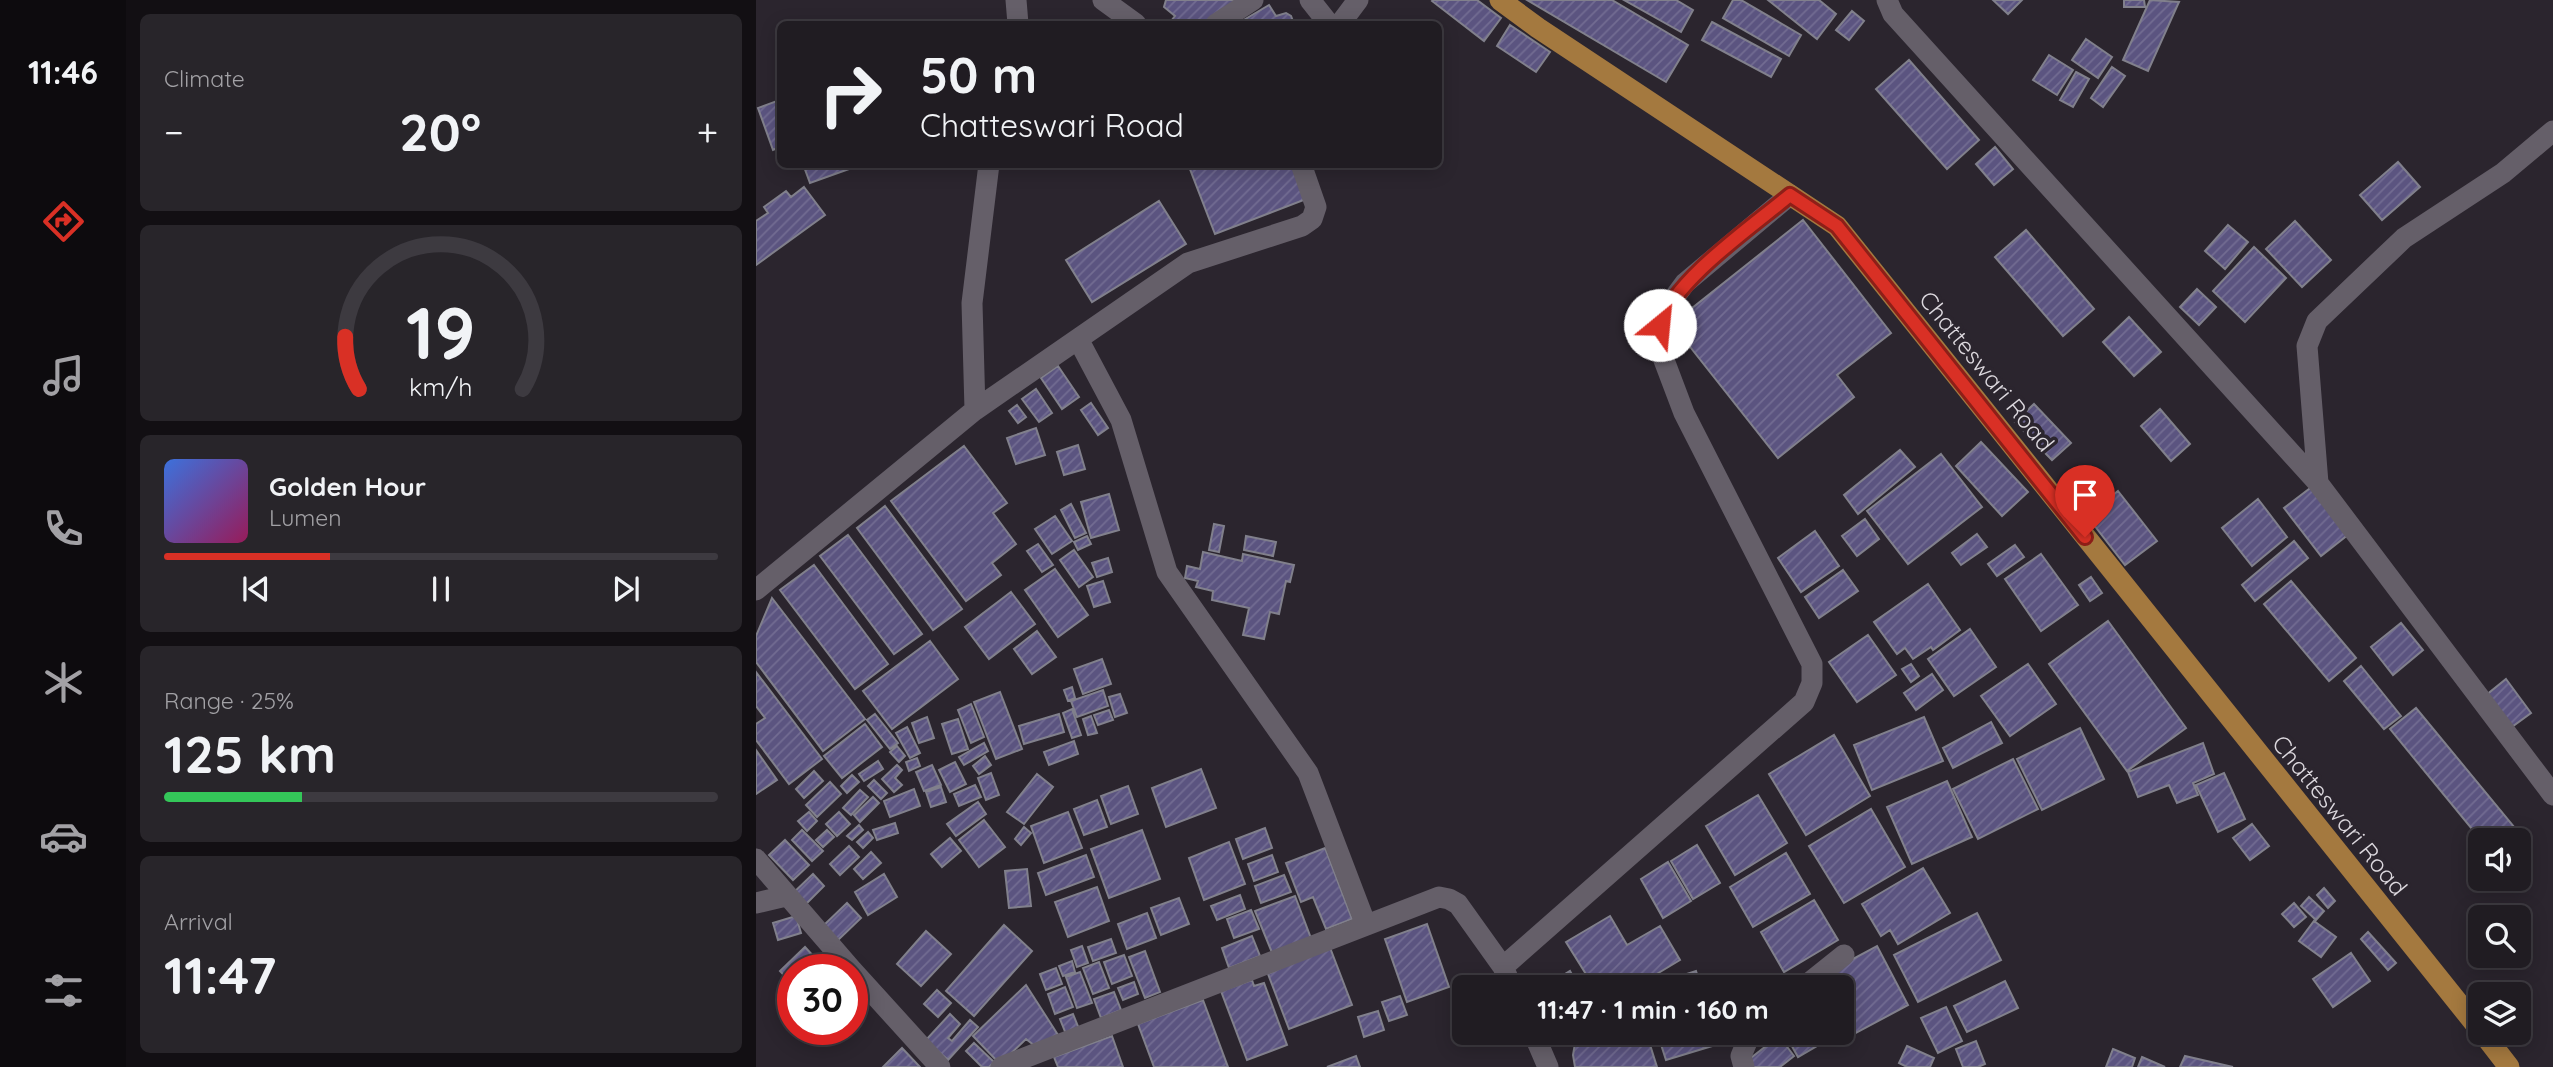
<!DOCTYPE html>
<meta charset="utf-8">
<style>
body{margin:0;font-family:Quicksand,sans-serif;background:#28252a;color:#f1f3f6;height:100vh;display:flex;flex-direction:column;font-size:26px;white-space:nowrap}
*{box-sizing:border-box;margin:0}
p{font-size:23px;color:#a2a1a5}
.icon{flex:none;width:38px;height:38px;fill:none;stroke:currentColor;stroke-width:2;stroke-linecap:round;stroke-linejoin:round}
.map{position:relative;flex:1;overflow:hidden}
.side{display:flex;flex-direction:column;gap:14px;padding:14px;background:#120f13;width:630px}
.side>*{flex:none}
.guide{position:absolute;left:21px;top:21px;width:665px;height:147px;border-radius:10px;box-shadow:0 4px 18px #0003,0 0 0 2px #3d3a40;background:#201c22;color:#f1f3f6;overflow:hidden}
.controls{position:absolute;left:1712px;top:828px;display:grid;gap:14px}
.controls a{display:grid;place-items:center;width:63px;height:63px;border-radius:10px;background:#201c22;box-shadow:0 4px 18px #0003,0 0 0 2px #3d3a40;font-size:35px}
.speed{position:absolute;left:21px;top:954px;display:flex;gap:14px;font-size:35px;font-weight:700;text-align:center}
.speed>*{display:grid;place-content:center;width:91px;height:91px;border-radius:50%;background:#201c22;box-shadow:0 4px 18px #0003,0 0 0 2px #3d3a40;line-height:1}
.speed .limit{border:10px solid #d22;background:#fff;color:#111}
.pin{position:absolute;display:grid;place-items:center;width:60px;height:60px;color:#fff;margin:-72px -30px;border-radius:50% 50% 50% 0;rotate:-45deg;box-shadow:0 0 7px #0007}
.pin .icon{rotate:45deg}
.me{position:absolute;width:77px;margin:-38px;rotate:28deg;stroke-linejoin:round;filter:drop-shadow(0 0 5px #0008)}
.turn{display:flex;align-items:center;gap:24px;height:147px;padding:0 28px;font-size:32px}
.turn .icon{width:91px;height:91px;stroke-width:2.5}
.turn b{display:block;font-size:49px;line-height:60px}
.big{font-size:52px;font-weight:700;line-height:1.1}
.side .tile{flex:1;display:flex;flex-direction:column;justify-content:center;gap:10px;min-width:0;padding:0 24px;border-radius:10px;background:#28252a}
.side .dial{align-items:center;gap:0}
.dial svg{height:182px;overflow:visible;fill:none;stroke:#3d3a40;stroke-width:7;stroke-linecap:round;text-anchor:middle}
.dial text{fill:#f1f3f6;stroke:none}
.song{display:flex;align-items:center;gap:21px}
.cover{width:84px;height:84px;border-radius:10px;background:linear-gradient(135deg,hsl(220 70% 55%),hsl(330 70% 35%))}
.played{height:7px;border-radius:4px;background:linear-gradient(90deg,#d93025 30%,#3d3a40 30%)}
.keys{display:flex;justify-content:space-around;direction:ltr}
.heat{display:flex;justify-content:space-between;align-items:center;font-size:38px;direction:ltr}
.charge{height:10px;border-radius:5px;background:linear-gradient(90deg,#34c759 25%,#3d3a40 0)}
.trip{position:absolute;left:696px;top:975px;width:402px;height:70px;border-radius:10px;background:#201c22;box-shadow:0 4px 18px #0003,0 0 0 2px #3d3a40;font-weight:700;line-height:70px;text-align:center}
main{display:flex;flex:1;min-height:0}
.tab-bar{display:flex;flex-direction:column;width:126px;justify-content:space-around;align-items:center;background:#0d0b0e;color:#a2a1a5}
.tab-bar .icon{width:49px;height:49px}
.tab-bar .active{color:#d93025}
.tab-bar b{font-size:32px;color:#f1f3f6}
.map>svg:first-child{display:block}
.building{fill:url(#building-hatch);stroke:#81808c;stroke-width:2}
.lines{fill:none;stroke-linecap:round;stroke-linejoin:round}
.minor{stroke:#655f69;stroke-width:21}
.major{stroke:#a4793f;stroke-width:21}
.route-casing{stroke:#8d1f18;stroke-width:18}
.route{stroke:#d93025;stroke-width:12}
.labels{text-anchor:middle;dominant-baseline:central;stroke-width:7;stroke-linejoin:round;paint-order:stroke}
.street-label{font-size:24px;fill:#dcd8de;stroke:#2b252e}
</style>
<main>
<nav class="tab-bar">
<b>11:46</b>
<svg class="icon active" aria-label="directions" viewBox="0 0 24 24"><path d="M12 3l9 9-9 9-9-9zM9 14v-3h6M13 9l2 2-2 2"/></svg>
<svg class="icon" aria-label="music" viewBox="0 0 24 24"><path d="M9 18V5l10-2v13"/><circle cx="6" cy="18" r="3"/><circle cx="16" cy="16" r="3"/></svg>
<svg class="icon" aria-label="phone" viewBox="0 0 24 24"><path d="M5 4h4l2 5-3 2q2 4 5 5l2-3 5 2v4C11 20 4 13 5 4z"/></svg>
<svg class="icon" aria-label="climate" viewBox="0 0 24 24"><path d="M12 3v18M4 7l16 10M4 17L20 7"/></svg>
<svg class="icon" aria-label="car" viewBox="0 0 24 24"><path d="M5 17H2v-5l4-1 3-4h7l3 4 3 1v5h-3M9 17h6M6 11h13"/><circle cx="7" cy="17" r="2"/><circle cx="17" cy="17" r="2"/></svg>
<svg class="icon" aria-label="filters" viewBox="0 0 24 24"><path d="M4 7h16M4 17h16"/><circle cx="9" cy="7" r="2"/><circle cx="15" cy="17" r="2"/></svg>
</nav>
<section class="side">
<div class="tile"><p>Climate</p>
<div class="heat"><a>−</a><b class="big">20°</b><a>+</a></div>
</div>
<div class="tile dial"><svg viewBox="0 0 100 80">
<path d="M14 69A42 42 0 1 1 86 69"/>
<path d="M14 69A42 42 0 0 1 8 46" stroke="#d93025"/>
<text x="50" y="56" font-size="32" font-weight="700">19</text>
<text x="50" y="72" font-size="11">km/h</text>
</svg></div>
<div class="tile">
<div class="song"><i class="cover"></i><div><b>Golden Hour</b><p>Lumen</p></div></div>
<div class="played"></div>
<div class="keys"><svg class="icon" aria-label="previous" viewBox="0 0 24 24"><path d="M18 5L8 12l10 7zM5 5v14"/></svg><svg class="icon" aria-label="pause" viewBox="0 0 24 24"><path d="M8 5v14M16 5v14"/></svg><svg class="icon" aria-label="next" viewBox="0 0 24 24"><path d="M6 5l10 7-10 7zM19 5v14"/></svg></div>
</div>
<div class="tile"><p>Range · 25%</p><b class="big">125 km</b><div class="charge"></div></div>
<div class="tile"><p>Arrival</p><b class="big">11:47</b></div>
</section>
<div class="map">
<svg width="1797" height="1067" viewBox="0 0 1797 1067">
<defs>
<pattern id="building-hatch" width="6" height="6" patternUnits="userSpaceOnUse" patternTransform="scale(1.75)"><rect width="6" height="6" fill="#5b5480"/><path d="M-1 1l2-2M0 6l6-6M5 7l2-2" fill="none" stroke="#726c92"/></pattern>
</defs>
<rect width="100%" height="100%" fill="#2b252e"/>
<path class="building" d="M410 0H482L448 24H419L415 21 419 16 408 7Z
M677 0H721L745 18 728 41 676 1Z
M771 0H856L932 45 910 82Z
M868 0H920L937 10 925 32Z
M977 0H985L1045 35 1033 56 967 18Z
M1012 0H1063L1080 14 1061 39Z
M1237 0H1266L1252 14Z
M1368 0H1388L1389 7H1368Z
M1394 0 1423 2 1392 71 1367 60Z
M513 5 520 16 530 13 535 16 538 24H481Z
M1096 11 1108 21 1093 40 1080 30Z
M956 22 1025 59 1015 77 946 40Z
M754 25 794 52 780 72 741 46Z
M1330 39 1356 57 1342 78 1316 60Z
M1293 55 1317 70 1301 95 1277 80Z
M1153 60 1223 140 1191 169 1120 89Z
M1356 67 1369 76 1347 107 1335 98Z
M1320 72 1333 79 1317 107 1304 100Z
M24 93V147L17 150 2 108 24 100 21 94Z
M1239 147 1257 169 1238 185 1220 164Z
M1642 162 1664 187 1626 220 1604 195Z
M47 164H107L54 183Z
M432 164H540L553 198 459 234Z
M48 187 69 215 0 265V221L12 213 8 207 30 191 35 197Z
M403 201 430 244 336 302 310 260Z
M1047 220 1135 333 1081 375 1098 397 1022 458 916 324Z
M1539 221 1575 260 1546 287 1510 249Z
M1472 225 1492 242 1469 269 1449 251Z
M1270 230 1338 309 1307 336 1239 257Z
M1498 247 1530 278 1489 322 1457 291Z
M1441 289 1460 307 1443 325 1424 307Z
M1373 317 1405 352 1378 376 1347 342Z
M302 366 323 397 306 409 285 378Z
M280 389 296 413 283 422 266 399Z
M335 403 352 428 342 435 325 410Z
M1278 404 1315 443 1296 460 1259 422Z
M261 405 270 417 262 423 253 411Z
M1404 409 1434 444 1415 461 1385 426Z
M280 428 289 455 260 464 251 438Z
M1225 442 1272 492 1246 516 1200 466Z
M322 445 329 469 308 475 301 452Z
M208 446 251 503 237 513 260 544 236 563 245 575 210 601 135 501Z
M1144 450 1159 467 1102 514 1088 495Z
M1185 454 1226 507 1152 564 1111 511Z
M1557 486 1593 534 1565 556 1528 508Z
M1362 491 1401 541 1369 565 1331 516Z
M353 494 363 530 335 538 325 502Z
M1502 499 1531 537 1496 566 1466 528Z
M315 504 330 533 319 538 305 510Z
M129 506 206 609 177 630 101 528Z
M299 516 316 541 296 554 279 529Z
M1109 519 1123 539 1101 556 1086 536Z
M458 524 468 526 463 552 453 550Z
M1059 531 1083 566 1045 592 1022 558Z
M1221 534 1231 547 1205 565 1196 553Z
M92 535 166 634 138 654 64 556Z
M331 536 335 544 322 550 318 542Z
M490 536 520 542 517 556 488 550Z
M1538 541 1552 558 1499 601 1486 585Z
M282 544 297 565 286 572 271 551Z
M1259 545 1268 557 1241 576 1232 564Z
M318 550 337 577 323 587 304 560Z
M447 552 486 561 487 554 538 565 534 582 530 581 523 614 514 612 508 639 487 635 493 608 456 600 457 591 440 587 442 581 429 578 431 566 444 569Z
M1285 554 1322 605 1285 631 1249 579Z
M352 558 356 572 341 577 336 563Z
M58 565 132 664 99 689 24 590Z
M299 569 332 615 302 637 269 590Z
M1087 570 1102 591 1063 618 1049 597Z
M1335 577 1346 593 1334 601 1323 585Z
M347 581 354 602 338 607 331 586Z
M1535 581 1600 658 1573 681 1508 604Z
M1172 584 1204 630 1177 650 1175 647 1157 659 1149 648 1141 654 1118 622Z
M255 592 279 624 233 659 209 627Z
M16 598 109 719 67 751 0 662V636Z
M1352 621 1430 728 1371 771 1293 664Z
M1645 623 1667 650 1637 675 1615 647Z
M1214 629 1240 667 1198 696 1172 659Z
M281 631 300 657 276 674 258 649Z
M1112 635 1140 675 1101 702 1073 662Z
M174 641 202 679 136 729 107 691Z
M346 659 355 684 327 694 318 669Z
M1155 664 1163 676 1155 682 1146 669Z
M1272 664 1300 704 1254 736 1225 696Z
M1605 666 1645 716 1628 729 1588 681Z
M0 672 66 759 33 784 0 740V724L9 718 0 706Z
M1176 674 1187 690 1160 710 1148 693Z
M1750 679 1775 713 1753 729 1729 696Z
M316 687 319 698 312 701 308 690Z
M347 690 352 706 321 717 315 701Z
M244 692 266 749 240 759 218 702Z
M364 694 371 713 359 717 353 697Z
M215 704 228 737 215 743 202 710Z
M1660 708 1759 828 1744 840H1725L1634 729Z
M316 709 325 735 316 738 307 713Z
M353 710 357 720 342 725 338 715Z
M119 714 142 743 134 749 111 720Z
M303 714 308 732 268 744 263 726Z
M335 716 341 733 332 735 327 719Z
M171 717 178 738 163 743 156 723Z
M1168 717 1187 761 1116 790 1098 745Z
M202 719 212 749 196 754 186 724Z
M1235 722 1246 743 1197 768 1187 748Z
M109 724 126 747 86 778 68 756Z
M151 727 164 753 154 758 140 733Z
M1324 728 1348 779 1286 810 1261 759Z
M1078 735 1114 796 1050 835 1013 774Z
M318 741 322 754 293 765 288 752Z
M228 743 232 751 208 765 203 757Z
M1447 743 1458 774 1437 783 1442 795 1421 803 1413 785 1382 797 1372 772Z
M141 746 149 756 143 762 134 752Z
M0 750 21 780 0 794Z
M229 756 235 765 223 774 217 766Z
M161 758 164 766 153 771 150 762Z
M1257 759 1282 809 1222 839 1197 789Z
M122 761 127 769 108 781 103 774Z
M199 762 210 784 194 792 183 770Z
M141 765 146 770 139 778 146 785 138 792 126 779Z
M176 765 185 785 168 791 160 772Z
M445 769 460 808 410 827 396 788Z
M58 771 67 781 48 798 40 789Z
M235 773 243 795 230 800 222 778Z
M1468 773 1489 819 1462 832 1440 785Z
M281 774 297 787 268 824 251 812Z
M96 775 103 782 91 793 85 786Z
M118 780 131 793 125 799 112 786Z
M1191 781 1216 837 1156 864 1131 807Z
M74 782 85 794 61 817 50 805Z
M219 785 225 797 203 806 198 794Z
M372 786 382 814 355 824 345 796Z
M185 787 190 802 175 807 170 792Z
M158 789 164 806 134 817 128 801Z
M104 790 112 797 95 815 87 808Z
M1002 795 1031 843 979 875 950 826Z
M117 797 123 803 104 822 98 815Z
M341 800 351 827 328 835 318 809Z
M222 802 230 814 200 836 191 824Z
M1115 809 1149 867 1088 903 1053 846Z
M53 812 61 821 51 831 42 821Z
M83 812 94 824 81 836 70 824Z
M312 812 326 848 288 863 275 826Z
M228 820 249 847 223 867 203 840Z
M139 823 142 833 121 840 117 830Z
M1496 824 1513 846 1494 860 1477 838Z
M103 825 107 830 96 840 91 836Z
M268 827 275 833 265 845 259 839Z
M509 828 516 848 487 859 480 839Z
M46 830 67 851 56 861 36 840Z
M71 830 78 837 67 847 60 840Z
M386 830 404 879 353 898 335 849Z
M112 832 117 838 107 848 101 842Z
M194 838 205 851 186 867 175 854Z
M29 840 53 865 37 880 13 855Z
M473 842 489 884 448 900 433 858Z
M941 845 964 883 937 899 915 861Z
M93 846 103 857 84 875 74 864Z
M569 848 596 919 570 929 557 897 545 902 530 863Z
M115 852 125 863 107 879 98 869Z
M1030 853 1054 894 997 927 974 887Z
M330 855 338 877 290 895 282 873Z
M516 855 522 872 498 881 492 864Z
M912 862 935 901 907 918 885 879Z
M1167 868 1194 913 1142 944 1134 930 1125 936 1106 904Z
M271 869 275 906 253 908 249 871Z
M57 874 68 886 46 908 35 895Z
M128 874 141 897 112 915 99 892Z
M528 875 535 892 505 903 499 886Z
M341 887 353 921 312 937 299 902Z
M1568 888 1579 901 1572 908 1561 895Z
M484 895 489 909 461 920 455 906Z
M539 896 556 941 517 955 499 911Z
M1553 897 1568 911 1560 920 1545 906Z
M423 898 433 924 405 935 395 908Z
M1058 900 1082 940 1028 972 1005 932Z
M91 903 105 918 82 940 68 925Z
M1538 903 1550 917 1538 927 1526 914Z
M495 910 503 929 478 938 471 919Z
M391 913 400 938 371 949 362 924Z
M1221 913 1245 960 1162 1002 1138 955Z
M40 916 45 933 22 940 17 923Z
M854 916 871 945 904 926 924 960 879 987H838L810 942Z
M1558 921 1580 937 1565 957 1543 941Z
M671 924 693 987 651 1002 629 939Z
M248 925 276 951 218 1016 190 991Z
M170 931 195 954 165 986 141 964Z
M1612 932 1640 963 1632 970 1605 939Z
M496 936 504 956 473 968 466 948Z
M355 939 360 953 337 961 332 947Z
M573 945 596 1005 533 1029 512 974Z
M326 946 332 963 321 967 315 950Z
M1121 946 1152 1005 1098 1034 1087 1012V987H1074L1067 975Z
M49 947 70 970H37V985L24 971Z
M389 951 404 992 389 998 373 957Z
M1595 953 1614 981 1577 1007 1557 979Z
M368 955 376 976 356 984 348 962Z
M316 961 319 972 307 976 303 966Z
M343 962 353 988 337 994 327 968Z
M300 968 306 984 290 990 284 974Z
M814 971 823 987H788Z
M940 971 945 987H890Z
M324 972 336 1003 321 1008 310 977Z
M496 980 498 986 508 983 531 1045 491 1060 465 991Z
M1249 981 1262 1008 1211 1032 1198 1006Z
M378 982 382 994 367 1000 362 988Z
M270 985 304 1038 283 1049 270 1039 244 1064 217 1036Z
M309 987 317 1007 299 1014 292 994Z
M181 990 195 1003 182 1017 168 1004Z
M358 992 365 1010 345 1018 338 999Z
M644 996 651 1015 633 1021 626 1002Z
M447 1000 472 1067H398L382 1024Z
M1190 1007 1206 1041 1182 1053 1165 1018Z
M622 1011 628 1030 608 1037 602 1017Z
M194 1014 204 1024 192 1038 196 1041 214 1020 222 1027 192 1060 170 1040Z
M317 1014 323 1029 310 1034 304 1019Z
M821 1032H890L901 1067H819L817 1055Z
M901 1032H973L976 1040 910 1060Z
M1028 1032H1085L1042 1057Z
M356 1036 367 1067H302L298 1057Z
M1023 1036 1038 1056 1024 1067H996L991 1061Z
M1220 1041 1229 1064 1222 1067H1207L1200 1049Z
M218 1043 238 1062 233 1067H226L210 1051Z
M1151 1046 1178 1058 1174 1067H1151L1143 1063Z
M146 1048 164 1067H127Z
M1357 1049 1379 1058 1376 1067H1350Z
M600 1056 604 1067H571Z
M1429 1056 1477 1067H1424Z
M1386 1057 1409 1067H1382Z"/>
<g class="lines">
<path class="minor" d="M260 0 262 24
M347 0 380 24
M554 0 573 24
M1131 0 1137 14 1562 483
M460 24 497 0
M584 24 602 0
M1797 131 1747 173 1648 238 1561 321 1551 346 1562 483 1797 795
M322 339 365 420 411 572 552 773 610 925
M219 410 216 303 233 164
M0 590 219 410 432 263 546 226 556 219 560 207 545 164
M0 859 96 970
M0 903 30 896
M96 970 184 1067
M756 987 747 967 1048 702 1056 683V664L928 413 900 339 909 310 929 283 1034 195
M1048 987 1088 955
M777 1032 792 1067
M245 1067 683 897 693 899 702 904 747 967
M988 1067 985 1056 995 1032"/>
<path class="major" d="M744 0 782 28 1081 226 1724 1030
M1726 1032 1753 1067"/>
</g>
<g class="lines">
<g class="route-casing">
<path id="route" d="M904 325C918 280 997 226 1034 195L1081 226 1329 537"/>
</g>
<use href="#route" class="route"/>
</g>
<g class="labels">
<g class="street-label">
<text transform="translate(1231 371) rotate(51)">Chatteswari Road</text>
<text transform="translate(1584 815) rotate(51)">Chatteswari Road</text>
</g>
</g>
</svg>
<div class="controls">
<a><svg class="icon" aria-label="sound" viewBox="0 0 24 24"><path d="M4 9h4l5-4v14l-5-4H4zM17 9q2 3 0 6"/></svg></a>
<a><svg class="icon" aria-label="search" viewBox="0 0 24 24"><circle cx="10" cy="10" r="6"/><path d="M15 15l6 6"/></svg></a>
<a><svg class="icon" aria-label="layers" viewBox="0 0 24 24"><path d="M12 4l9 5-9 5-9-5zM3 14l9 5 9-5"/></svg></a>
</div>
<div class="speed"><div class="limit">30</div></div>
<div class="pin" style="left:1329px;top:537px;background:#d93025"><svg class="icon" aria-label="arrive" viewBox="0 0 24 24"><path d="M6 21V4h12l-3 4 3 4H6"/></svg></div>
<svg class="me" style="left:904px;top:325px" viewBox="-20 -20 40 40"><circle r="19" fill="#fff"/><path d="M0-13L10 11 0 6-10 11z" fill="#d93025"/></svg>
<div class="trip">11:47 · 1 min · 160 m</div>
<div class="guide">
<div class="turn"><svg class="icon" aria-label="right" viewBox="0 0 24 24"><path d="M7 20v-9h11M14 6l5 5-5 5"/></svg><div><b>50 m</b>Chatteswari Road</div></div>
</div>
</div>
</main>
